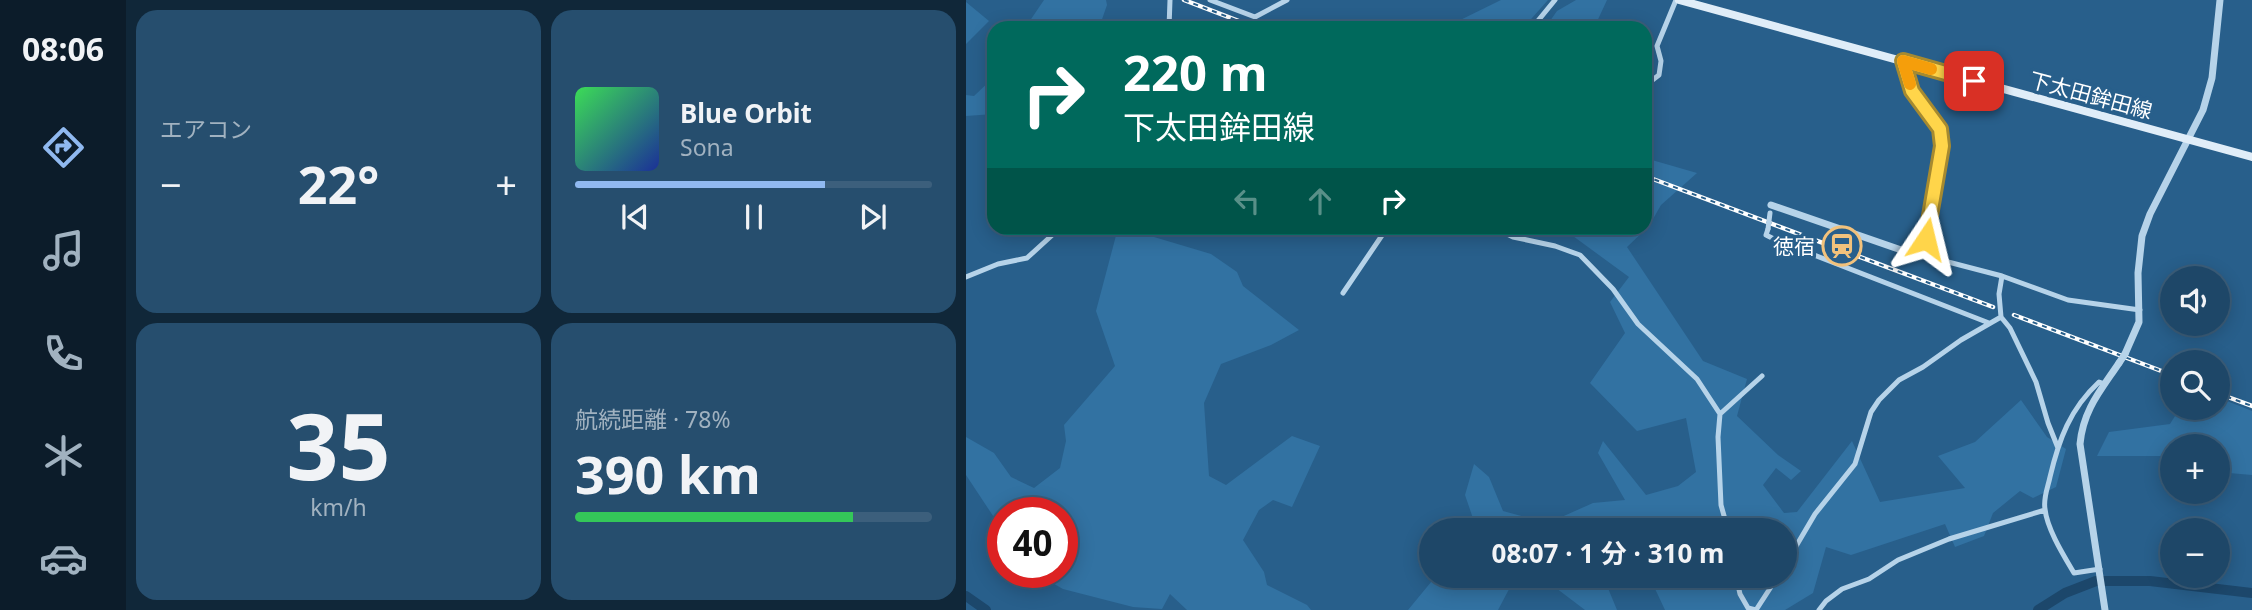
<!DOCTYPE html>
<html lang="ja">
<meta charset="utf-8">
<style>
body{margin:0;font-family:"Noto Sans","Noto Sans JP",sans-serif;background:#264e6e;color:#f1f3f6;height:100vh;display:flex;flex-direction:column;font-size:26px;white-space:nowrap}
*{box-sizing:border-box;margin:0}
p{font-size:23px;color:#a1b2c0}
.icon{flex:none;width:38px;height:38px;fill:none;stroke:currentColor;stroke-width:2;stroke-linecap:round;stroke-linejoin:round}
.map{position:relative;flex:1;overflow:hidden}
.sheet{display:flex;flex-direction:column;gap:10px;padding:10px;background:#102739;width:840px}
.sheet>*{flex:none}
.guide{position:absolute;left:21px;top:21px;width:665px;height:214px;border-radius:21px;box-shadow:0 4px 18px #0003,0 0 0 2px #3c5f7c;background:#00695c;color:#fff;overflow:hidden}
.fabs{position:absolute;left:1194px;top:266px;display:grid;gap:14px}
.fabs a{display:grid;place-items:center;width:70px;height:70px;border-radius:50%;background:#1e4768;box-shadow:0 4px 18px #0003,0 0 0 2px #3c5f7c;font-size:35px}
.speed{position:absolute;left:21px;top:497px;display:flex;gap:14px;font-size:35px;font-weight:700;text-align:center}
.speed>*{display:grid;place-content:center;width:91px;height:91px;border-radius:50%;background:#1e4768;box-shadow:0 4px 18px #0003,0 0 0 2px #3c5f7c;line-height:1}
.speed .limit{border:10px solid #d22;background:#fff;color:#111}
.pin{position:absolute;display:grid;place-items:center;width:60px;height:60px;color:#fff;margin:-30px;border-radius:14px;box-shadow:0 4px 10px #0006}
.me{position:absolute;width:77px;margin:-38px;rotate:10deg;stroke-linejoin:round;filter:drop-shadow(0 0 5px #0008)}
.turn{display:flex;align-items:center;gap:24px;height:147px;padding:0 21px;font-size:32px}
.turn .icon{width:91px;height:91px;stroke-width:2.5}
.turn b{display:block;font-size:49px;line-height:60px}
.lanes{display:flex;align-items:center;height:66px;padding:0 21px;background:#0003;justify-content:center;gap:35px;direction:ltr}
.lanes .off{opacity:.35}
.big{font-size:52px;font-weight:700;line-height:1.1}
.sheet .tile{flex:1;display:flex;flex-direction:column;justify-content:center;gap:10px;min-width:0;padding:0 24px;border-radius:21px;background:#264e6e}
.sheet .dial{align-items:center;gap:0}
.dial b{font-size:91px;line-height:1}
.song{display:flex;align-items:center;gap:21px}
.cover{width:84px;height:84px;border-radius:10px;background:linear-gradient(135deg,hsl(130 70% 55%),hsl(230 70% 35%))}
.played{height:7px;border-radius:4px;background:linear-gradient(90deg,#90b9f0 70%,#3c5f7c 70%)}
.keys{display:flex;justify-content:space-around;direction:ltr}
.heat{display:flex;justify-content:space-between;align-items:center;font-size:38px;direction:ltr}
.charge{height:10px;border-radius:5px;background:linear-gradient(90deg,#34c759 78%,#3c5f7c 0)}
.sheet .tiles{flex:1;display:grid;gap:10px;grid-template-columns:repeat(2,1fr)}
.trip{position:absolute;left:453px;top:518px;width:378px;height:70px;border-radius:35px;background:#1e4768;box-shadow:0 4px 18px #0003,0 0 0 2px #3c5f7c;font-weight:700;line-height:70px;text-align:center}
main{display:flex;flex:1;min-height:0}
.tabs{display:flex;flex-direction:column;width:126px;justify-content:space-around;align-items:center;background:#0c1c2a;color:#a1b2c0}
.tabs .icon{width:49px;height:49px}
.tabs .on{color:#90b9f0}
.tabs b{font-size:32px;color:#f1f3f6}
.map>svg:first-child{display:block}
.green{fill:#3272a2}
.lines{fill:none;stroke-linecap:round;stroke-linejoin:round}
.river{stroke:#1c476b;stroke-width:10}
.minor{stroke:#b6d3e9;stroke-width:5}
.tertiary{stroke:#b6d3e9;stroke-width:7}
.secondary{stroke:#e0edf8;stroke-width:8}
.rail-casing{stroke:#fff;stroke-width:4.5}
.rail{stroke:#285f8b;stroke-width:2;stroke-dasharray:5;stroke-linecap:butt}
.minor-bridge{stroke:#b6d3e9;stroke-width:5}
.tertiary-bridge{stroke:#b6d3e9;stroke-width:7}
.route-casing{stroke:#a68a30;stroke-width:18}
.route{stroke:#ffd54a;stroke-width:12}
.slow{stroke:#f59e0b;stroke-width:12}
.labels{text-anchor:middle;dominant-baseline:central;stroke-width:7;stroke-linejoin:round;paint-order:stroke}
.street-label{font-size:21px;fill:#fff;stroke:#285f8b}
.poi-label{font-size:21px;fill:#fff;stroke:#285f8b;text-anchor:end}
</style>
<main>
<nav class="tabs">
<b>08:06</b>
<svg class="icon on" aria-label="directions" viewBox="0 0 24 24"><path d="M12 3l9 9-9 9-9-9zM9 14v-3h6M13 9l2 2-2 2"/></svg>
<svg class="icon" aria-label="music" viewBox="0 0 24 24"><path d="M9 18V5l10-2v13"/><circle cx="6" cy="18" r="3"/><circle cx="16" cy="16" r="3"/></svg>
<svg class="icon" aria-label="phone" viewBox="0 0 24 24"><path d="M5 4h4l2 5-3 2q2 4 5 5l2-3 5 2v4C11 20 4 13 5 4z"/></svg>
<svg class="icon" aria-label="climate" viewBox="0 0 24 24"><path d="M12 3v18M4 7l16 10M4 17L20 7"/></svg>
<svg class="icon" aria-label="car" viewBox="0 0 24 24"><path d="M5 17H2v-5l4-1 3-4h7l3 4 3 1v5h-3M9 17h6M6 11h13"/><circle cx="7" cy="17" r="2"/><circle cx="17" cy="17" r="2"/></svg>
</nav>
<section class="sheet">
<div class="tiles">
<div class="tile"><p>エアコン</p>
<div class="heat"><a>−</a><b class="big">22°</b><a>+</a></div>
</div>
<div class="tile">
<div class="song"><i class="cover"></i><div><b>Blue Orbit</b><p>Sona</p></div></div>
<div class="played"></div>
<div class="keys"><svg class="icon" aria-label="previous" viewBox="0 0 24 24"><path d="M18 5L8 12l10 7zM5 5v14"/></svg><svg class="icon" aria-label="pause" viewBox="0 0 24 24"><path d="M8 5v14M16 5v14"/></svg><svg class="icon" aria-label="next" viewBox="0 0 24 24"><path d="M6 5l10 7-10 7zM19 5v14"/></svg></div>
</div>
<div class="tile dial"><b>35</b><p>km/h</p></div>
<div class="tile"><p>航続距離 · 78%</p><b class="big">390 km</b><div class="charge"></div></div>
</div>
</section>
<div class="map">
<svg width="1286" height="610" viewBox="0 0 1286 610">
<rect width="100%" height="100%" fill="#285f8b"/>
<path class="green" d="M78 0H140L141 5 133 28H59Z
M535 0H582L557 28H478Z
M610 0H641L628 28H579L591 11Z
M0 2 23 21 0 44Z
M28 77V114L0 116V95L8 96Z
M679 158 731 173 695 205 683 226 661 247 737 361 781 379 771 416 812 455 835 471 825 480 810 468 797 485 818 513 831 512 886 441 914 502 999 488 972 456 1009 442 1055 400 1081 437 1100 449 1090 487 1067 498 1054 491 1027 513 1018 536 989 547 979 524 885 555 860 547 847 593 819 610H699L683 576H819V530H643L635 527 632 530H511L499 495 508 464 523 477 537 511 582 523 627 503 659 500 632 453 637 441 680 495 712 486 730 472 720 418 671 431 624 383 659 333 644 302 663 277 596 228H679Z
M152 228H189L188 237 245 254 271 272 277 286 333 330 305 345 255 364 238 403 243 476 260 485 326 436 354 446 326 507 307 500 293 510 277 540 298 572 301 585 341 605 345 610H221L204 594 196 609 167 607 97 589 67 572H96V513H37V531L0 475V437L28 453 45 477 68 488 94 468 100 441 98 425 149 366 130 311Z
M1251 397 1286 411V475L1263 473 1251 469V446H1206V456H1131L1143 432 1204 424 1214 408H1251Z
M470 576H550L532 610H442Z
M557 576H637L651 610H619L586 585Z"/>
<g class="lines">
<path class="river" d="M0 596 20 610
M1072 610 1099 593 1130 581H1184L1286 593"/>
<path class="minor" d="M244 0 289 17 321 0
M203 28 204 0
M566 28 589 0
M680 85 693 75 695 61 691 46 710 0
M534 228 537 232 547 237 589 246 614 255 647 289 672 324 731 379 754 414 752 437 755 505 762 530
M802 229 800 235 812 241 1023 323
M944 252 1036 276 1102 300 1174 310
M1036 276 1033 294 1035 317 1044 328 1070 382 1082 423 1092 448
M0 277 32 264 61 258 94 228
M377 293 421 228
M754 414 796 376
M819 565 849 514 889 464 905 412 913 400 933 380 957 367 995 340 1035 317
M1134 569 1108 573C1098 556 1081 529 1079 509 1077 498 1082 487 1084 477 1093 439 1104 409 1133 382L1139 384
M770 576 774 594 782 608 790 610
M790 610 812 576
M853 610 860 601 876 589 903 579 932 560 983 539 1079 510"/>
<path class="tertiary" d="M805 205 941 252 955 248 960 239 976 146 974 129 946 91 937 62
M1159 354 1173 322 1172 273 1176 236 1184 214 1237 110 1246 78 1254 0
M1139 610 1114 444C1117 410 1135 390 1153 363"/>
<path class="secondary" d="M713 0 1286 157"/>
<g class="rail-casing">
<path id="rail" d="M218 0 291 28
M679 176 1027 307
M1048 315 1206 375
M1251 393 1286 406"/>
</g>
<use href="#rail" class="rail"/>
<path class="minor-bridge" d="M802 229 804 213"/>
<path class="tertiary-bridge" d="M1153 363 1159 354"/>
</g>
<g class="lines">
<g class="route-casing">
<path id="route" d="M960 239 976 146 974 129 946 91 937 61 1008 81"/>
</g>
<use href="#route" class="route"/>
<path class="slow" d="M944 84 937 61 965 69"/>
</g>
<defs>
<g id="station-ring" transform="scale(2.0125)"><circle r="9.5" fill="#285f8b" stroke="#f2c27c" stroke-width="1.5"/><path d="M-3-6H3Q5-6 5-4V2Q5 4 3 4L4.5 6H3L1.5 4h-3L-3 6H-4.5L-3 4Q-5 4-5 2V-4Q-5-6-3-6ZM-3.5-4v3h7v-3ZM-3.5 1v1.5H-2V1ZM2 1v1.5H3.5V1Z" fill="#f2c27c"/></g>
</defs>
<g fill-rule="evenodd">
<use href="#station-ring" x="876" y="246"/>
</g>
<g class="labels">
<g class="street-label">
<text transform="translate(1125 95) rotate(15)">下太田鉾田線</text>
</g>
<g class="poi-label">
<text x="849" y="246">徳宿</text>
</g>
</g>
</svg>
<div class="fabs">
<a><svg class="icon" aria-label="sound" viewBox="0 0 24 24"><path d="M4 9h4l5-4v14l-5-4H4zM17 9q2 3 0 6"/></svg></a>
<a><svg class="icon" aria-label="search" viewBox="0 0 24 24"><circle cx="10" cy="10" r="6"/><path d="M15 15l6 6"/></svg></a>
<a>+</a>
<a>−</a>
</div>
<div class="speed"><div class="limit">40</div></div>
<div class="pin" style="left:1008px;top:81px;background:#d93025"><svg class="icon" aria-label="arrive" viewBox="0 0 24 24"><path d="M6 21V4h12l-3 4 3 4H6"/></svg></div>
<svg class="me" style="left:960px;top:239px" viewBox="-20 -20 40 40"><path d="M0-17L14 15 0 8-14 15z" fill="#ffd54a" stroke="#fff" stroke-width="4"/></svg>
<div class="trip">08:07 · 1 分 · 310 m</div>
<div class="guide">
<div class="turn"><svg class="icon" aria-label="right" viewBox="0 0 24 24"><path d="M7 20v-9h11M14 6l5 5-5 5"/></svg><div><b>220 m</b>下太田鉾田線</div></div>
<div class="lanes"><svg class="icon off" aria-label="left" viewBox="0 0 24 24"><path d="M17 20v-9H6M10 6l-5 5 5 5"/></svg><svg class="icon off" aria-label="ahead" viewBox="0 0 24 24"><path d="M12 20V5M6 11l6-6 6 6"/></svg><svg class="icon" aria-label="right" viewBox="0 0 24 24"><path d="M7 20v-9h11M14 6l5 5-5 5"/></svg></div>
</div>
</div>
</main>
